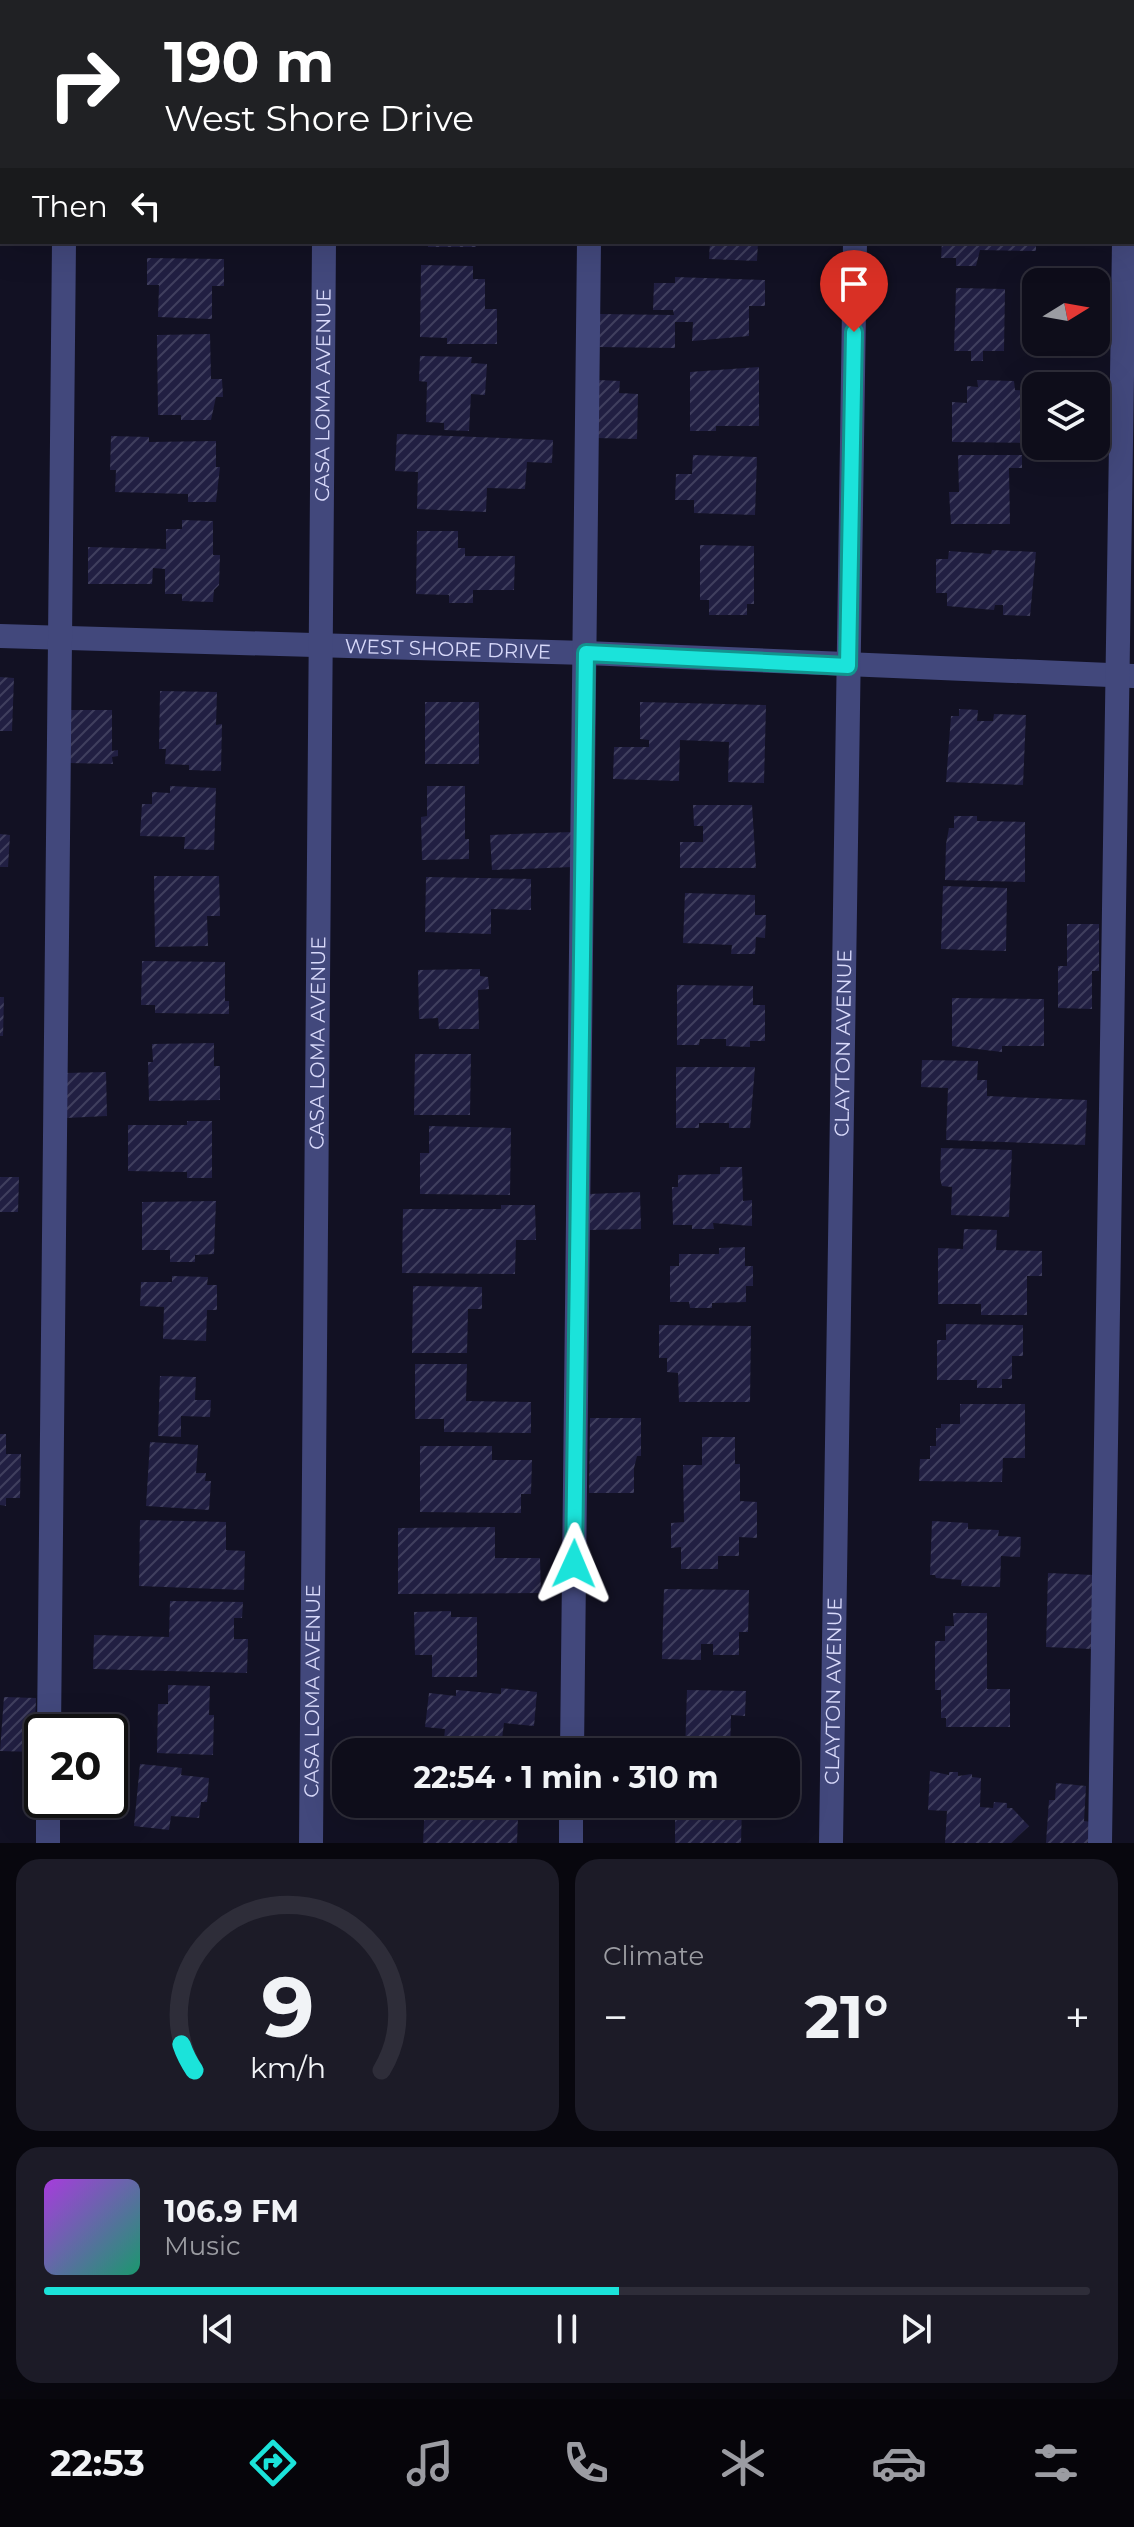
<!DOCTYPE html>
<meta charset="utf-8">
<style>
body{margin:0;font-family:Montserrat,sans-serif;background:#1c1b27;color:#f1f3f6;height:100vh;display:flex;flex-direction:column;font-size:30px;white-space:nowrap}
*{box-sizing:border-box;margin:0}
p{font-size:26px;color:#9b9ca2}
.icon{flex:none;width:44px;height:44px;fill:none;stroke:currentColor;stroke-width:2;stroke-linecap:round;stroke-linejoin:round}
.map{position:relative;height:1843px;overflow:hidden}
.side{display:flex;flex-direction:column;gap:16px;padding:16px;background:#08070e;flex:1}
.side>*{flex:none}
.banner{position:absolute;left:0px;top:0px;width:1134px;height:244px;box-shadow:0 8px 32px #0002,0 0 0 2px #2e2d39;background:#202124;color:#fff;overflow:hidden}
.needle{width:52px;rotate:79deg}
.tools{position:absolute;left:1022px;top:268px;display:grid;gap:16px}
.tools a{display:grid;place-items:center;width:88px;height:88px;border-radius:16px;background:#0e0d1a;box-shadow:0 8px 32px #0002,0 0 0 2px #2e2d39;font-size:40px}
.speed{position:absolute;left:24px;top:1714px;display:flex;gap:16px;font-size:40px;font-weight:700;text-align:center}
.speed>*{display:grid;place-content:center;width:104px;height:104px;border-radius:50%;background:#0e0d1a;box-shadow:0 8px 32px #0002,0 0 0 2px #2e2d39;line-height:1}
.speed .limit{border:4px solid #111;border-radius:12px;background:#fff;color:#111}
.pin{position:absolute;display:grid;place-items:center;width:68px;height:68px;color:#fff;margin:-82px -34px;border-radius:50% 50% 50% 0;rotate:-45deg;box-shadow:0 0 8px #0007}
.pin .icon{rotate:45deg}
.me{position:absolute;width:88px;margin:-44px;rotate:1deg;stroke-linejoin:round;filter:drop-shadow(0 0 6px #0008)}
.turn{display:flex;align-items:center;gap:28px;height:168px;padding:0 32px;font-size:36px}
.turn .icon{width:104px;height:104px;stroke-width:2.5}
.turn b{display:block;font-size:56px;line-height:68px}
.then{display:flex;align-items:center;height:76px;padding:0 32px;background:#0003;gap:16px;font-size:30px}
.big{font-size:60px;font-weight:700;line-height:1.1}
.side .tile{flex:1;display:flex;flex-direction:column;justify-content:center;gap:12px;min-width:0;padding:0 28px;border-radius:24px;background:#1c1b27}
.side .dial{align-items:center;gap:0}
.dial svg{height:208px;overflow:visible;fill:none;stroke:#2e2d39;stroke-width:7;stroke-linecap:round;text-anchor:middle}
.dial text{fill:#f1f3f6;stroke:none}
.song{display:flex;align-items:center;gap:24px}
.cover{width:96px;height:96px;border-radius:12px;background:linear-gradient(135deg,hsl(280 70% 55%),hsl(160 70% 35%))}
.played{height:8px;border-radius:4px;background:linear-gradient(90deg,#1be3da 55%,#2e2d39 55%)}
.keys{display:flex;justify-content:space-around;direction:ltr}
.heat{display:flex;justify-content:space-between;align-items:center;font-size:44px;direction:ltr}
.side .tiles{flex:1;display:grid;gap:16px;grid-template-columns:1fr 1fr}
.tile:last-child{grid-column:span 2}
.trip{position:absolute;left:332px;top:1738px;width:468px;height:80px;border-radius:24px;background:#0e0d1a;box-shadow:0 8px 32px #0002,0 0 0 2px #2e2d39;font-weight:700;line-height:80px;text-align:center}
.menu{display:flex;height:128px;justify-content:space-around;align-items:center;background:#06050a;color:#9b9ca2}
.menu .icon{width:56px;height:56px}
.menu .on{color:#1be3da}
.menu b{font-size:36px;color:#f1f3f6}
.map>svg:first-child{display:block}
.building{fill:url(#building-hatch)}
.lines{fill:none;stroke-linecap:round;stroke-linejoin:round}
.minor{stroke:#42487c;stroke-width:24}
.route-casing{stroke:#12948e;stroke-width:20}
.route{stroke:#1be3da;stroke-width:14}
.labels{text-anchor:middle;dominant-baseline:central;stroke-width:8;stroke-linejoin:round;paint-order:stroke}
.street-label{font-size:20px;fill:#d8d9fa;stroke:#121123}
</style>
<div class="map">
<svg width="1134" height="1843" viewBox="0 0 1134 1843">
<defs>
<pattern id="building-hatch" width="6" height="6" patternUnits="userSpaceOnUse" patternTransform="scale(2)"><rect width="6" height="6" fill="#211f42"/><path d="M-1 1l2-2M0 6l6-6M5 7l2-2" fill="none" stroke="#403f5e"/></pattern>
</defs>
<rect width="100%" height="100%" fill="#121123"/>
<path class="building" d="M428 242H476V247H428Z
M710 242H758L757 261 709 259Z
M942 242H1036V251L980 250 976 266H956V258H941Z
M147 258 224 259V286H212V319L158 317 159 285H147Z
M421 265 473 266V279H485V309H497V344H447V338L420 337Z
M675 277 765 280V306H749V336L692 341 693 322H675V348L599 347V314L674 315 673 310H653L654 283H675Z
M956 288 1005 289 1004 351H983V361H971V351H954Z
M210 334 211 379H222L223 397H216L211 420H181V415H158L157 335Z
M420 356 472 357 471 363 487 364 485 395 471 394 469 431 444 430V423L426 422 427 382 419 381Z
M759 367V426H716V431H690V372Z
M599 380 620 381 619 393 638 394 637 439 597 438Z
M977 380 1014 381 1015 390 1031 391 1032 411H1036V443L952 442V402L967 403V386L978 387Z
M397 434 553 440 552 463 527 462 525 489 487 488 486 512 417 509 418 472 395 471Z
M111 436 149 437V442L216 441V467H220L216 502H188V494L115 492 116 470H110Z
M693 455 757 457 755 515 694 513V500H675L676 474H692Z
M958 455H1022V468H1009L1010 524H951L949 492H959Z
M182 520 213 521V555H220L219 585 214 590 213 602 182 601V594H165V569L153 568 152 584H88V547L166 549V529H182Z
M417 531H458V548H465V556H515L514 590H473V603H449V595L416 594Z
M700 545 754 546V604H747V615H709V600H700Z
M992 550 1036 552 1030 616 1003 615V605H995L994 610 947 606V593H936V559H948L949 551 991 554Z
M0 677 14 678 12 731H0Z
M160 691 217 692 216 725 222 724 221 771 189 770V765L165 764 166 749H159Z
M425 702H479V764H425Z
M640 702 766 705 764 783 728 782 729 742 680 740 679 781 613 779 614 747H649V740L640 739Z
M959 709 978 710 977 721H993L994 714 1026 715 1023 785 946 782 951 716H959Z
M69 710H112V751L118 750V756L112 757 113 764 69 763Z
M170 786 216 788 214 850 184 849 185 837 140 836 142 804H152V792L170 793Z
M427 786H465V839H469V859L422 860 421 817 427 816Z
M693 805H752L756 868H680V842H703V826H694Z
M954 816H977V821L1025 822V882L945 880 946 844 949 828H954Z
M573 832 574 867 492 870 490 835Z
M0 834 10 835 8 867H0Z
M154 876H219L220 916H207L208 946 155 947Z
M426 877 531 879V910L491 909V934L425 932Z
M943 886 1007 888 1006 951 941 949Z
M685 893 755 895V915H766L765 938 756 937 755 954H731L732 945 683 943Z
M1067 924H1099V971H1092V1009L1058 1008V966H1067Z
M142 961 225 962V1001H229V1014L155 1013V1005H141Z
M480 969V976L488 977 489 989 478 990 479 1029H439L438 1018 419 1019 418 970Z
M677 985 753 986V1005H765V1041H750V1047L726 1046V1039H700L699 1045H677Z
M0 997H4L3 1036H0Z
M952 998 1044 999V1046H1002V1052L952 1046Z
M214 1043V1066H220V1100L149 1101 148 1062H153L152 1044Z
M415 1054H471L470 1115H414Z
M922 1060 978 1061 977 1080H987V1096L1087 1100 1085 1145 946 1140 948 1088 921 1087Z
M676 1067H755L750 1128H729V1123H699V1128H676Z
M106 1072 107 1116 66 1118 65 1073Z
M187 1121H212V1178H187V1172L128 1171V1125H187Z
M429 1126 511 1128 510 1195 420 1194V1153H429Z
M941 1148 1012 1150 1009 1217 951 1215 952 1187 942 1186 940 1178Z
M720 1167H742L743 1201 752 1200V1226L713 1223 714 1229H692V1225H673L672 1187H678V1175L720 1174Z
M0 1177H19L18 1212H0Z
M640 1192 641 1229 590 1230 589 1194Z
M216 1201 214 1254 195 1255V1262H170V1250H142V1202Z
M501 1205H535L536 1240H516L515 1274 402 1273 403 1209H501Z
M964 1229 997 1230 996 1250 1042 1251V1276H1027V1315H981V1304H938V1248L963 1249Z
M745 1247V1266H753V1286H746V1302L712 1303V1308H690L689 1302H670V1266H679V1254H719V1248Z
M172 1276 208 1277 207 1285H217V1310H207L206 1341 163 1339 164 1307 140 1306 141 1282H172Z
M413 1286 482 1287V1309H468L467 1353H412Z
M946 1324 1023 1325V1356H1012V1379H1002V1388H977V1380H937V1340H946Z
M659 1325 751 1326 750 1402H679L678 1373 667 1372V1358H659Z
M415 1364H467L466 1401 531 1402V1433L444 1432V1419H415Z
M160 1376 196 1377 195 1400H211L210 1417 181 1416V1437L158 1436Z
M960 1404H1025V1458H1003L1002 1482 919 1481 920 1459H930V1446H936V1428H941V1424H960Z
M590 1418H641V1456H637L634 1468V1493H589Z
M0 1434H6V1454H21L20 1498H6V1506L0 1505Z
M702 1437H735V1464H740V1501L757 1502V1538L739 1537V1556H718V1569H681V1547L671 1548V1523L684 1522 683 1465H702Z
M150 1442 198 1445 196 1473H206L205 1481H211L209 1510 146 1506Z
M420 1446H492V1460H532L531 1494H521V1513L420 1512Z
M140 1520 226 1522V1550L245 1551 244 1590 139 1586Z
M932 1521 968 1523V1529L999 1530 998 1536 1021 1537 1020 1557 1001 1556 1000 1587 961 1586 962 1580 936 1578 935 1575H930Z
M495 1527V1558H540L541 1593 398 1594V1528Z
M1048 1573 1094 1575 1092 1649 1046 1647Z
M664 1589 749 1590 748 1632H739V1655H713V1644H701V1660L662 1659Z
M170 1601 243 1602 242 1618H234V1639H248L247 1673 93 1669 94 1635 169 1637Z
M451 1611V1617H477V1677H432V1655H415L414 1612Z
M953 1613H987V1689H1010V1727H946V1718H941V1690H935V1641H945V1626H954Z
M168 1685 210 1686 209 1715H214L213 1755 157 1753 158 1704H168Z
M501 1688 537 1692 534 1726 504 1723 502 1739 483 1737 482 1742 444 1739 445 1729 425 1727 429 1693 456 1696V1690L501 1694Z
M687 1690 746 1691 745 1716 731 1715 730 1752H685Z
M4 1697 36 1698 34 1752 0 1751Z
M140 1764 182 1768 181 1775 209 1778 207 1802H201L199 1818 171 1816 169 1830 134 1826Z
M930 1771 949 1775V1772H958V1776L972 1774V1777L981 1778 980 1807 993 1808 994 1802 1007 1803V1808H1012L1029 1826 1011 1843H945L947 1811 928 1810Z
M1056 1783 1086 1786 1084 1821 1092 1822 1090 1843H1046L1049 1800H1055Z
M425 1804H512V1817H518L517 1843H423Z
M601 1804H742L741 1843H675V1820L652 1819 653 1811 601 1810Z"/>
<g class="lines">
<g class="minor">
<path d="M66 2V0"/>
<path d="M326 2V0"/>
<path d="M590 2V0"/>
<path d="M858 2V0"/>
<path d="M1127 2V0"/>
<path id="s1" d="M0 636 586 653 1133 676"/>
<path d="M49 1732 64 242"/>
<path d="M572 1752 589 242"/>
<path d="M48 1843V1800"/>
<path id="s2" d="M311 1843 324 242"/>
<path d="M571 1843V1804"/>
<path id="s3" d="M831 1843 855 242"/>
<path d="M1100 1843 1124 242"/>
</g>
</g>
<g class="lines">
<g class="route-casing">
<path id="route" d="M574 1564 586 653 848 666 854 332"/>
</g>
<use href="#route" class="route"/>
</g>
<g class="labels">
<g class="street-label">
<text stroke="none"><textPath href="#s2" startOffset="1448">CASA LOMA AVENUE</textPath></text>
<text stroke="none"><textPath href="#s1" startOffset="448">WEST SHORE DRIVE</textPath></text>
<text stroke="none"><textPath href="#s3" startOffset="800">CLAYTON AVENUE</textPath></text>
<text stroke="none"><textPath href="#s2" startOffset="800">CASA LOMA AVENUE</textPath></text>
<text stroke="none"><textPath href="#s2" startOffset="152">CASA LOMA AVENUE</textPath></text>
<text stroke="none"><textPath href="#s3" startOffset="152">CLAYTON AVENUE</textPath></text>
</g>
</g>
</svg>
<div class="tools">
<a><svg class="needle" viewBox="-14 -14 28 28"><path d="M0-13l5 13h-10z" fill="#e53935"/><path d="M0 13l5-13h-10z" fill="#9b9ca2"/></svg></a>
<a><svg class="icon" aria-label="layers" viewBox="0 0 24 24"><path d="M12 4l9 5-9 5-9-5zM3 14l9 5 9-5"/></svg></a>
</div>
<div class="speed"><div class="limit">20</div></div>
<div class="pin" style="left:854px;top:332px;background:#d93025"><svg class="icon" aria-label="arrive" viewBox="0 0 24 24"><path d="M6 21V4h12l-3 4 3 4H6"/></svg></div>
<svg class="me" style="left:574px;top:1564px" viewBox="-20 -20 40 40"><path d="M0-17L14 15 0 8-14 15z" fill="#1be3da" stroke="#fff" stroke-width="4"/></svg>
<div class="trip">22:54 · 1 min · 310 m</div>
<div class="banner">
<div class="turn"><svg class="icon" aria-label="right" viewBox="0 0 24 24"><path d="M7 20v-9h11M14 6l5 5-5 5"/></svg><div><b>190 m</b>West Shore Drive</div></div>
<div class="then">Then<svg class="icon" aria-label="left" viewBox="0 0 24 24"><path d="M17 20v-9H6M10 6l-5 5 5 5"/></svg></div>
</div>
</div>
<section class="side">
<div class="tiles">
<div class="tile dial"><svg viewBox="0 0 100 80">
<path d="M14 69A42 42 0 1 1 86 69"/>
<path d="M14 69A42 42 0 0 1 9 59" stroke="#1be3da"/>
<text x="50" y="56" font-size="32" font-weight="700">9</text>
<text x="50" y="72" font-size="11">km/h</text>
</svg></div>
<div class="tile"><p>Climate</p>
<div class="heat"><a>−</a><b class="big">21°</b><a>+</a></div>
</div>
<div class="tile">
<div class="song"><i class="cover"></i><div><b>106.9 FM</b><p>Music</p></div></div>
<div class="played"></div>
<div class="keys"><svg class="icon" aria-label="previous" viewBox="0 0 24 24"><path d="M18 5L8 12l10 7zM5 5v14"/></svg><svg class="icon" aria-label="pause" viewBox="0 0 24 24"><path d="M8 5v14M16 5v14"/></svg><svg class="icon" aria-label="next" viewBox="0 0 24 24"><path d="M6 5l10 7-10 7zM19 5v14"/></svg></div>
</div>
</div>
</section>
<nav class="menu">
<b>22:53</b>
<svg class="icon on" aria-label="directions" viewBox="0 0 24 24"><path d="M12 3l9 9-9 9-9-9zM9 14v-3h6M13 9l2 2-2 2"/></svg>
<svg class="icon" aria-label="music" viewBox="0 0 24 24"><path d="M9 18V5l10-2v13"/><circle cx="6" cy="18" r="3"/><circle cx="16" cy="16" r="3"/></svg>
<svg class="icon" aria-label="phone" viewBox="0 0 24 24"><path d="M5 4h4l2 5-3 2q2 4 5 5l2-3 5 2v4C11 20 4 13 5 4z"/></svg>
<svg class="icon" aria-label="climate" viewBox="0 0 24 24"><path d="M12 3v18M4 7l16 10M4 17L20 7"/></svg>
<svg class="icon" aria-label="car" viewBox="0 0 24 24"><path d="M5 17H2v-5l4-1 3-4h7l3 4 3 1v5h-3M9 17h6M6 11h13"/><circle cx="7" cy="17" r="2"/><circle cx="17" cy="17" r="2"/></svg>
<svg class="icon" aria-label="filters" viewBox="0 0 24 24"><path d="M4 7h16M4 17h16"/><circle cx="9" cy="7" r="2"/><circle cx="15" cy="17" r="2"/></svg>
</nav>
